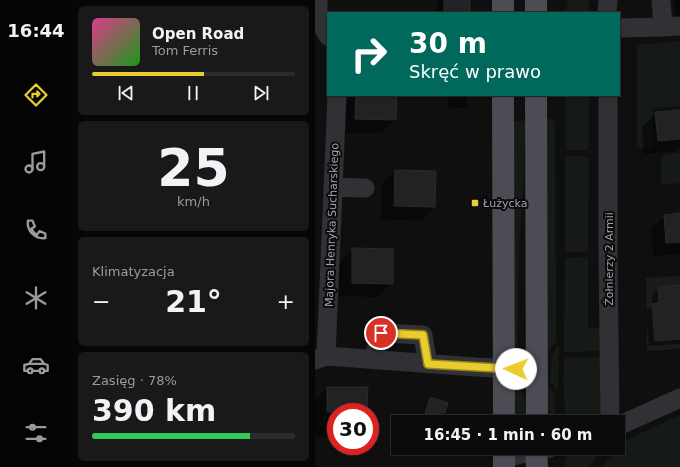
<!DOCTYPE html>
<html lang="pl">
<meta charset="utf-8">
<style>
body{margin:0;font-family:"DejaVu Sans",sans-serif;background:#19191a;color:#f1f3f6;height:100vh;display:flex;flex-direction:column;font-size:15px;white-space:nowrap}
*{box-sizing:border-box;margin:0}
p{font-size:13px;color:#9a9b9d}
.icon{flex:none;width:22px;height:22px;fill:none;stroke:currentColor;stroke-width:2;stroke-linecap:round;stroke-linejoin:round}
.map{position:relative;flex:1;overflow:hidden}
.side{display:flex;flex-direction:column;gap:6px;padding:6px;background:#060607;width:243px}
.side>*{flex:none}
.top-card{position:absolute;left:12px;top:12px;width:293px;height:84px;border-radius:0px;box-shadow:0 1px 3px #0004,0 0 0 1px #2b2b2d;background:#00695c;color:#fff;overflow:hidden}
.speed{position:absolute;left:12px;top:403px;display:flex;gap:8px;font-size:20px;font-weight:700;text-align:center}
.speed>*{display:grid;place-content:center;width:52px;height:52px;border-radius:50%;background:#0b0b0c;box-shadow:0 1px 3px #0004,0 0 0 1px #2b2b2d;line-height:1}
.speed .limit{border:6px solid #d22;background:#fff;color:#111}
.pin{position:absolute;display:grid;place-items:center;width:34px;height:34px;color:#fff;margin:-17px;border:2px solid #fff;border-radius:50%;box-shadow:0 1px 4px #0007}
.me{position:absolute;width:44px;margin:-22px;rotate:272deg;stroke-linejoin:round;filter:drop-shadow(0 0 3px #0008)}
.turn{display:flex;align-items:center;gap:14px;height:84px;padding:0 16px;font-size:18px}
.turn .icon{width:52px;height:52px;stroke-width:2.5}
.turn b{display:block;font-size:28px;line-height:34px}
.big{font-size:30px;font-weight:700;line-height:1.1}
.side .card{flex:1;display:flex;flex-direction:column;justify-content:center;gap:6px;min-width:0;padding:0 14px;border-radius:6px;background:#19191a}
.side .dial{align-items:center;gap:0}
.dial b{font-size:52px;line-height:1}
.song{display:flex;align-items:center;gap:12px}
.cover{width:48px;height:48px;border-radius:6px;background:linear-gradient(135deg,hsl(330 70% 55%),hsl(120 70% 35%))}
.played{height:4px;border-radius:2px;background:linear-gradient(90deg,#e9cd2e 55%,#2b2b2d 55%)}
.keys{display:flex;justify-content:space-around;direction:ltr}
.heat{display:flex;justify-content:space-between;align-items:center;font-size:22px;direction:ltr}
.charge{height:6px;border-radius:3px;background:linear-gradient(90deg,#34c759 78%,#2b2b2d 0)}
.trip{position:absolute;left:76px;top:415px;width:234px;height:40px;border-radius:0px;background:#0b0b0c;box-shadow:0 1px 3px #0004,0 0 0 1px #2b2b2d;font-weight:700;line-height:40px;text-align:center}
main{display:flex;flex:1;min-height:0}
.tab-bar{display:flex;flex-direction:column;width:72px;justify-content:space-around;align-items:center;background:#040405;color:#9a9b9d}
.tab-bar .icon{width:28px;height:28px}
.tab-bar .selected{color:#e9cd2e}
.tab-bar b{font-size:18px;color:#f1f3f6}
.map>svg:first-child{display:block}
.built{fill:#1b1b1d}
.green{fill:#161a17}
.shadow{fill:#0007}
.building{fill:#222224;stroke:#2a292c}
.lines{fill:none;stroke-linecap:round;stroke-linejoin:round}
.minor{stroke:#303035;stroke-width:19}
.major{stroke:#4c4c54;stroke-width:22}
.route-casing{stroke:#97851e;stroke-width:10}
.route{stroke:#e9cd2e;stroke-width:7}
.poi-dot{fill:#e9cd2e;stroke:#0a0a0b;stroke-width:1.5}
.labels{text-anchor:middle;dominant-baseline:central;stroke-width:4;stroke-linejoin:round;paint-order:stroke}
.poi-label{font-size:11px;fill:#a0a2b1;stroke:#0a0a0b;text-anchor:start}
.street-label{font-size:11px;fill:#a0a2b1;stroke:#0a0a0b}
</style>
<main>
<nav class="tab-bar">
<b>16:44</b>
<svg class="icon selected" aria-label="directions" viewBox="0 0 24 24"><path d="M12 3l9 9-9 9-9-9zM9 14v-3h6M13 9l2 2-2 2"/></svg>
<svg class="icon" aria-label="music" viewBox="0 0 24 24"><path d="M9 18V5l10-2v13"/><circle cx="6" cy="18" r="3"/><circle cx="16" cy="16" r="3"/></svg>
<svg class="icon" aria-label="phone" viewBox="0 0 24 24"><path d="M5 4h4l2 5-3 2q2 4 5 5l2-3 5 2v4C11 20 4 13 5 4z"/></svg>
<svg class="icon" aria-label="climate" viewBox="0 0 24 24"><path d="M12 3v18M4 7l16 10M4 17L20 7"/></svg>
<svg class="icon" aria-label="car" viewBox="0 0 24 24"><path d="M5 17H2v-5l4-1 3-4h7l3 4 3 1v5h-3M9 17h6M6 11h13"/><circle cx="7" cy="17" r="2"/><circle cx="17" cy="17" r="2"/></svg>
<svg class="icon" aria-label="filters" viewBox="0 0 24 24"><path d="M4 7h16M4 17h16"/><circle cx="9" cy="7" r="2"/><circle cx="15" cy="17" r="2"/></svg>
</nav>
<section class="side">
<div class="card">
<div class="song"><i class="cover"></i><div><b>Open Road</b><p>Tom Ferris</p></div></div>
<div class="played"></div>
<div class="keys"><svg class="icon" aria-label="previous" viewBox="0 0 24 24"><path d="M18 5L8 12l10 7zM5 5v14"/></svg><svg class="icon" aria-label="pause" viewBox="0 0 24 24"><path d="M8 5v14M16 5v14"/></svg><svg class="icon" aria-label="next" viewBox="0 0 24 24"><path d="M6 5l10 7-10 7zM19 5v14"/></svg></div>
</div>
<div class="card dial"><b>25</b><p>km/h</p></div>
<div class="card"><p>Klimatyzacja</p>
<div class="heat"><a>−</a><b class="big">21°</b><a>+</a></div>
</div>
<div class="card"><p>Zasięg · 78%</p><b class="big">390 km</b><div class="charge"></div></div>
</section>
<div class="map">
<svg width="365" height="467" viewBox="0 0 365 467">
<rect width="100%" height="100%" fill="#0f0f10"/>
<path class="built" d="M365 276V349L332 351 331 278Z"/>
<path class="green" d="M253 0H274V13H251Z
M365 41V106L338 108V148L322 147V45Z
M250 95H274V147L271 150H251Z
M231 118 238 119 240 122 241 341 232 355Z
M197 121H210L209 177 204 245 203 349 199 346Z
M365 152V183L346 185V156Z
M251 156C258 156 268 154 274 159L273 251 271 252H250V157Z
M271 257 273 258V328H286V351L249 352 250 258Z
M244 344 243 391 235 382 237 355Z
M250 357H286L285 415 282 422H251L248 378Z
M231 384 239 394 241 422 232 407Z
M199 385 204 386C211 398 212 408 212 422H203L199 410Z
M365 415V467H287L307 442Z
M269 448H288L274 467H250L252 455Z"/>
<path class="shadow" d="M123 0H154V13H123Z
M359 0H365V24L361 22Z
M32 95H81L80 119 67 133H27L28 99Z
M133 95H152V105L149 108 133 107Z
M365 111V148H363L359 151 329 154 327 127 341 113Z
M80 171 119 207 106 221 66 219 67 184Z
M365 214V254L338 256 336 229 350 216Z
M38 249 77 283 63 297 24 296V263Z
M365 286V344L334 346 331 311 338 305 337 295 344 288Z
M12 388 51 412H21V437L0 436V400Z
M116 398 132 404 127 419 124 422 108 416 112 401Z
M143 420H163V422H141Z"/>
<path class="building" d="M129 0H155V13H129Z
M41 95H82L81 120 40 119Z
M365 110V139L343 141 340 112Z
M80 170 121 171 120 207 79 206Z
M365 213V242L351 243 349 215Z
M37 248 78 249V284L37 283Z
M365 285V339L340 341 337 304 344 303 343 287Z
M12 387H53L52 412H12Z
M115 397 133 403 128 419 110 413Z"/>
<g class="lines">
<path class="minor" d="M3 0V18L13 36
M292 13 293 0
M348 27 365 26
M304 28 348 27 346 0
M293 95V254L295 422
M18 187 50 188
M11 356 22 95
M58 359 66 333 108 335 113 364
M0 360 11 356 161 367 223 370
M303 426 365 398
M189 458 235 448"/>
<path class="major" d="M188 0V13
M221 0V13
M188 95 189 422
M221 95 222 422
M221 448 222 467
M189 467V448"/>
</g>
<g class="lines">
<g class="route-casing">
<path id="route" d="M66 333 108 335 113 364 201 369"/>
</g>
<use href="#route" class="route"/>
</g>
<rect class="poi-dot" x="156" y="199" width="8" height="8" rx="2"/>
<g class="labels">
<g class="poi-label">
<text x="168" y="203">Łużycka</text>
</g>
<g class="street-label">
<text transform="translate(17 225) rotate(-88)">Majora Henryka Sucharskiego</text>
<text transform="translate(294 259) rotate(-90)">Żołnierzy 2 Armii</text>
</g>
</g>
</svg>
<div class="speed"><div class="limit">30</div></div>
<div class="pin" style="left:66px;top:333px;background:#d93025"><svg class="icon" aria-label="arrive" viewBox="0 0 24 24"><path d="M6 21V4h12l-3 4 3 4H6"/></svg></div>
<svg class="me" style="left:201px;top:369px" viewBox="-20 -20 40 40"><circle r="19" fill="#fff"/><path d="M0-13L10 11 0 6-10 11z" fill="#e9cd2e"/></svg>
<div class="trip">16:45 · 1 min · 60 m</div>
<div class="top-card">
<div class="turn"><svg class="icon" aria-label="right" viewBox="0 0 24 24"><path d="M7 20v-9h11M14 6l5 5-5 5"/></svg><div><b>30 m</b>Skręć w prawo</div></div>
</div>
</div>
</main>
